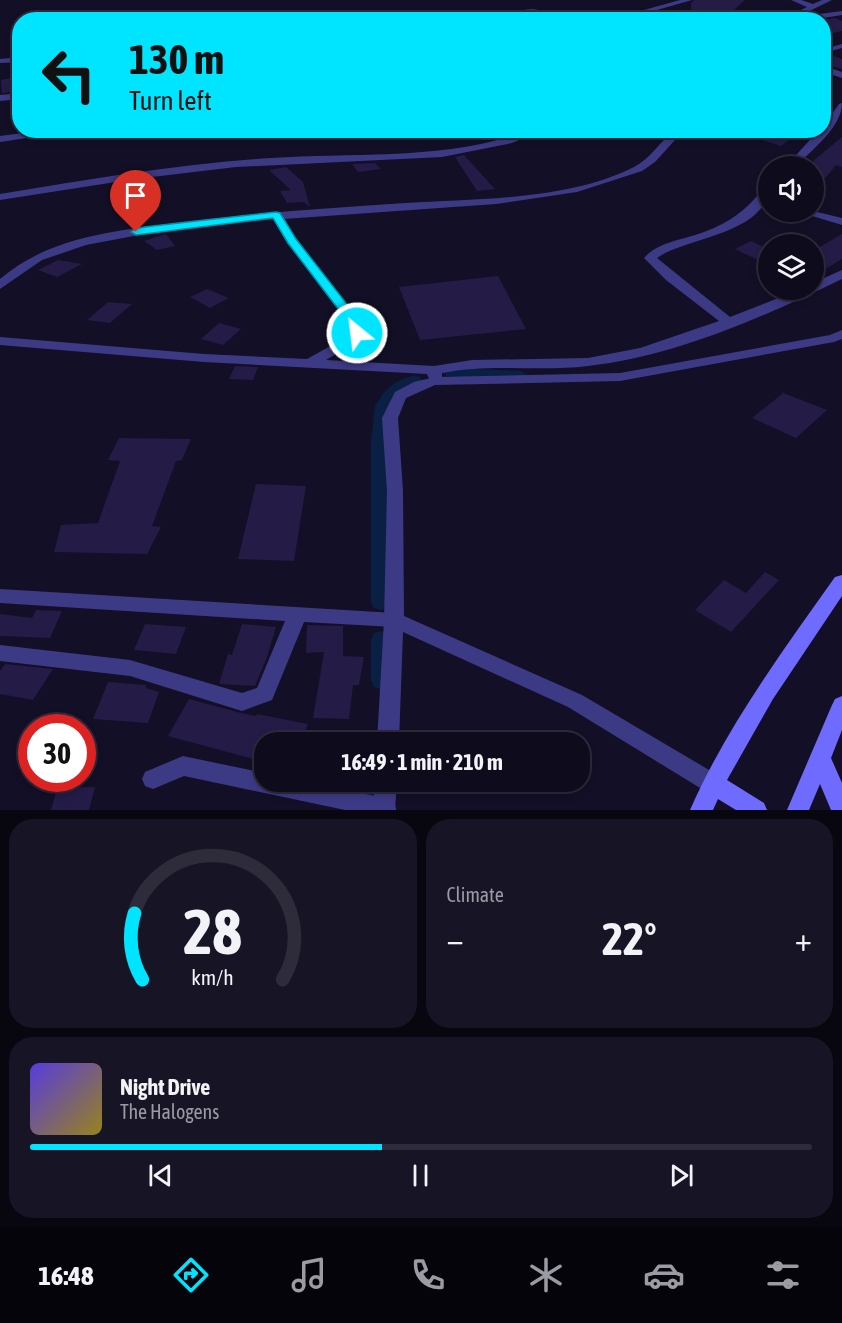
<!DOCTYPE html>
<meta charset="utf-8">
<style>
body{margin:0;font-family:"Asap Condensed",sans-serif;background:#171425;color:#f1f3f6;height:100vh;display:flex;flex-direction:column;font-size:22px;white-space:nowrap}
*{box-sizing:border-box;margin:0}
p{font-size:20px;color:#9b9ba3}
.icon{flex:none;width:33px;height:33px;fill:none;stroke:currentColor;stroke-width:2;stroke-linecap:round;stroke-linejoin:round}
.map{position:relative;height:810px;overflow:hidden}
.details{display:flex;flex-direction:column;gap:9px;padding:9px;background:#08060f;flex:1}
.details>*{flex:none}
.banner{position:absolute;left:12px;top:12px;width:819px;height:126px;border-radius:24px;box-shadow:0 3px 9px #0003,0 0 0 2px #2e2b3b;background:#00e5ff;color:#111;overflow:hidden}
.tools{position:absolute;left:758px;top:156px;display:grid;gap:12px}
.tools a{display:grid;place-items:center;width:66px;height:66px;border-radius:50%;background:#0e0b1c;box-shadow:0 3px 9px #0003,0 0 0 2px #2e2b3b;font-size:30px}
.speed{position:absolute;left:18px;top:714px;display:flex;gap:12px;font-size:30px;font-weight:700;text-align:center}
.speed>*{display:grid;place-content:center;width:78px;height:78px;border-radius:50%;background:#0e0b1c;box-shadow:0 3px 9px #0003,0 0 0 2px #2e2b3b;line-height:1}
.speed .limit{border:9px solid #d22;background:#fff;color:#111}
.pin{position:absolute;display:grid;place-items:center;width:51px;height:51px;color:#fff;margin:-62px -26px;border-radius:50% 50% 50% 0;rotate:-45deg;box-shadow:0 0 6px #0007}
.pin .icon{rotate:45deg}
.me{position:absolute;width:66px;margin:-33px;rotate:331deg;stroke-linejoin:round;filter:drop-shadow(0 0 4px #0008)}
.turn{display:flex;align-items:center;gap:21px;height:126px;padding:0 18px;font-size:27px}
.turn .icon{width:78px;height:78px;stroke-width:2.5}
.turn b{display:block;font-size:42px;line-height:51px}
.big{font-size:45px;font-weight:700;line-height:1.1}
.details .widget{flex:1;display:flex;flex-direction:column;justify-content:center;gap:9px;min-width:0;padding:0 21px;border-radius:24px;background:#171425}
.details .dial{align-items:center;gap:0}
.dial svg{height:156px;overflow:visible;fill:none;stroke:#2e2b3b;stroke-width:7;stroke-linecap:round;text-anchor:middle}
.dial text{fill:#f1f3f6;stroke:none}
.song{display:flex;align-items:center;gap:18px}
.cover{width:72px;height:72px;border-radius:9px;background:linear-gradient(135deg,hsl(250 70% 55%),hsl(50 70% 35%))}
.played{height:6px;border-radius:3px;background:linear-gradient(90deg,#00e5ff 45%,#2e2b3b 45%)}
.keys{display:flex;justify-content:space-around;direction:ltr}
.heat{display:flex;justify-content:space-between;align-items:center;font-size:33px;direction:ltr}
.details .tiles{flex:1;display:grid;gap:9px;grid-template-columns:1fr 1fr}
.widget:last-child{grid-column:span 2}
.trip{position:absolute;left:254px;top:732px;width:336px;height:60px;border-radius:24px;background:#0e0b1c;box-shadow:0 3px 9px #0003,0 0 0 2px #2e2b3b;font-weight:700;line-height:60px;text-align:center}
.tabs{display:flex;height:96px;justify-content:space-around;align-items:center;background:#06040b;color:#9b9ba3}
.tabs .icon{width:42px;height:42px}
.tabs .current{color:#00e5ff}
.tabs b{font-size:27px;color:#f1f3f6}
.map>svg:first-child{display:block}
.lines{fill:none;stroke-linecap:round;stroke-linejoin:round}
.canal{fill:#0a1f44;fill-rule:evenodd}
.building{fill:#241b47}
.minor{fill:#3d3a85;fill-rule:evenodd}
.tertiary{fill:#3d3a85;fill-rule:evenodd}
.secondary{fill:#6f6bff;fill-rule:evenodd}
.route{fill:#00e5ff;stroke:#0095a6;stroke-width:1.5}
</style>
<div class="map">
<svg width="842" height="810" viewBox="0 0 842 810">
<rect width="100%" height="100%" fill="#130f26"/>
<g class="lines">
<path class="canal" d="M452 368 521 371 529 376 521 381 446 376 444 373 446 370Z
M414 375 420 377 422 380 397 397 391 406 389 441 391 602 388 608 381 610 374 608 371 602V441L375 406 385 391 396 382Z
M382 631 390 633 393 639V681L390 687 382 690 374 687 371 681V639L374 633Z
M362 782H386L381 798 372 801 363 798 360 790Z"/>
</g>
<path class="building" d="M694 0H745L734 10 751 13 750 20H690L691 3Z
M835 18 842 21V31L824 35V20Z
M828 54 842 59V69L824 64V55Z
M14 77 20 82V91L2 93 1 80Z
M770 130H802L781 146 759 139Z
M842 137V167L836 165 813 193V161Z
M464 155 495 189 477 191 455 157Z
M375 163 381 169 358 172 352 164Z
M286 167 303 182 310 207 304 202 287 203 280 191 291 190 269 170Z
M166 234 175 246 157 250 144 241Z
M842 234V259L827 268 813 263V251Z
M751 241 768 249V252L756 259 735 249Z
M58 260 82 264 57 277 38 270Z
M498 276 526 329 420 340 399 287Z
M207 289 229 298 210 308 190 297Z
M108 302 132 304 110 323 87 320Z
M219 323 241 329 223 345 201 339Z
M235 366 258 367 253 380 229 379Z
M783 393 827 410 796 438 752 418Z
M119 438 191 439 182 460 176 461 152 526 161 527 147 554 54 552 61 525 98 523 120 461 108 460Z
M256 484 306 486 294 561 238 559Z
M765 572 779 580 731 632 695 610 724 580 746 593Z
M36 610 62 611 50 638 0 636V614L32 618Z
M145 624 186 627 176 654 134 650Z
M242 624 276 627 267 657 255 686 219 684 228 654 232 655Z
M307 625 343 626V656L364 657 359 685H353L349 719 313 718 324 652 306 653Z
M5 664 53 669 33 700 0 694V671Z
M108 682 146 685V688L159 692 148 723 93 719Z
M189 699 241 713 256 716 257 714 308 724 301 742H264V762L168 736Z
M95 787 89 810H51L57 788Z"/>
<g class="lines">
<path class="minor" d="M680 0H692L622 20H608Z
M791 0H801L813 4 822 0H832L797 17 842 11V15L810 20H781L807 7Z
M533 9 555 13 558 20 533 13 473 20 504 12Z
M842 44V48L824 53V49Z
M20 57V62L0 63V59Z
M824 66 842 72V78L824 72Z
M20 93V99L0 101V95Z
M842 103C842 127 812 150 796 166H786L819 130H824V125L839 104Z
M47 130H80L0 142V136Z
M529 130H543L512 143 442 157 236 167 135 179 0 200V194C90 179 180 164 271 158 358 152 446 161 529 130Z
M674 130H684L655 162 642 171 577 192 496 204 284 219 296 239 362 323 364 333C354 345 339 352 326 360L434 366 472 360 588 358 640 348 719 321 666 280 644 258C659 241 684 240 704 232 731 222 746 210 764 188L768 187C768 234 685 237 657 258L730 317 799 290H813V283L842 270V279C766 316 673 357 588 366 539 372 490 363 442 373V378L435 382 430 381 427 374 204 362 0 345V337L204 354 307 359 336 343 350 332 348 323 287 243 273 219 155 232 86 245 42 260 0 289V279C47 239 107 232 166 224 246 214 325 208 406 203 477 199 569 200 634 167 650 159 660 142 674 130Z
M813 211 842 218V225L799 212Z
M0 589 394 613 401 615 404 620 401 625 394 627 304 622 272 700 242 711 130 676 0 661V645L130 660 242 693 257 688 285 621 0 603Z
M183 756 264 773V782H307L385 798 393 801 396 808V810H345L184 776 153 789 145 786 142 779 145 772Z"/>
<path class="tertiary" d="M842 330V339L834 342 620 381 435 385 406 398 398 418 403 491 404 616 582 695 721 777 724 784 721 791 713 794 705 791 568 707 403 632 399 742H377L384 620 387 491 382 418 395 392 414 382 435 377 620 373 830 335Z
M375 782H397L395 810H373Z"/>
<path class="secondary" d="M842 575V596L773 699 727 780 764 803 767 810H736L718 799 713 810H690C727 726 782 652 835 577Z
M842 696V730L831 758 842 783V810H831L820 784 809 810H787L832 705 835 699Z"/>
</g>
<path class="route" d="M276 212 280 213 296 239 360 321 364 333 362 335H353L349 323 288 243 273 218 136 235 131 232 136 228Z"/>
</svg>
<div class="tools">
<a><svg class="icon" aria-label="sound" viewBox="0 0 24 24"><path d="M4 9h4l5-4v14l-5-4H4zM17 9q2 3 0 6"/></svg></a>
<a><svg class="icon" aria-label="layers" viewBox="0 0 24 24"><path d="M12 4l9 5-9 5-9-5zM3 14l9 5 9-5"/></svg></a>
</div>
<div class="speed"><div class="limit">30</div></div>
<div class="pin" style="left:136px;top:232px;background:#d93025"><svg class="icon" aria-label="arrive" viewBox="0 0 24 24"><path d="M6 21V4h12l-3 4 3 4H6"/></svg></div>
<svg class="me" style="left:357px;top:333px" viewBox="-20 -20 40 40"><circle r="17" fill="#00e5ff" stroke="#fff" stroke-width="3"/><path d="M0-11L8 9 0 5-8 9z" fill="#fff"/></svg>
<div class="trip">16:49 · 1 min · 210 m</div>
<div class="banner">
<div class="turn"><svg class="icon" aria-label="left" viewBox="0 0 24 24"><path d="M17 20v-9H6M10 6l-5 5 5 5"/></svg><div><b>130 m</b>Turn left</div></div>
</div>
</div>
<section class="details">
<div class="tiles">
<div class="widget dial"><svg viewBox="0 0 100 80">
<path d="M14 69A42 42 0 1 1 86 69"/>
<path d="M14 69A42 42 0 0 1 10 35" stroke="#00e5ff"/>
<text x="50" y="56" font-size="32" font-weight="700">28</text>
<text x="50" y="72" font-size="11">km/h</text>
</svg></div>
<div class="widget"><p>Climate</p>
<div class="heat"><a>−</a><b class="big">22°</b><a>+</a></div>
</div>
<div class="widget">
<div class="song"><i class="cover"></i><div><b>Night Drive</b><p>The Halogens</p></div></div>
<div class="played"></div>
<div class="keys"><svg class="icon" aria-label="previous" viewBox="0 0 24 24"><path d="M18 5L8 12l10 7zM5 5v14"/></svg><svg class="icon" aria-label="pause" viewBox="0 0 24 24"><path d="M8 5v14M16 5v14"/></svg><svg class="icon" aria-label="next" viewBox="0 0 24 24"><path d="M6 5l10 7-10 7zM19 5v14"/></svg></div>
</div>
</div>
</section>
<nav class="tabs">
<b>16:48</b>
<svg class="icon current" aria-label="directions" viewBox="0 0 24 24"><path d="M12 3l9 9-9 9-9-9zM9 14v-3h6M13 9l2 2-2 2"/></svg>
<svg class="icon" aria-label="music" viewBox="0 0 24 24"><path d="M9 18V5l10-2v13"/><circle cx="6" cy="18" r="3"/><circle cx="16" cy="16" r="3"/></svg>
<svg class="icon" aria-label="phone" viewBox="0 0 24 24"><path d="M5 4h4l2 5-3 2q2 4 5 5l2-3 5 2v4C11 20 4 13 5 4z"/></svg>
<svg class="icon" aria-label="climate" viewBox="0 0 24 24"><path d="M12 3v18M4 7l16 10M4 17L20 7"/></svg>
<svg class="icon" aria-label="car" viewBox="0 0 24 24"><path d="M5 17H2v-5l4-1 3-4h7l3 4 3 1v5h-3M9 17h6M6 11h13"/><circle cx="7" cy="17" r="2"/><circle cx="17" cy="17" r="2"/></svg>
<svg class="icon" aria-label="filters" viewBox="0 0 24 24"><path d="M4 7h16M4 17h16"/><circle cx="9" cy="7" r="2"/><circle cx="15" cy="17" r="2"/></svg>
</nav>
